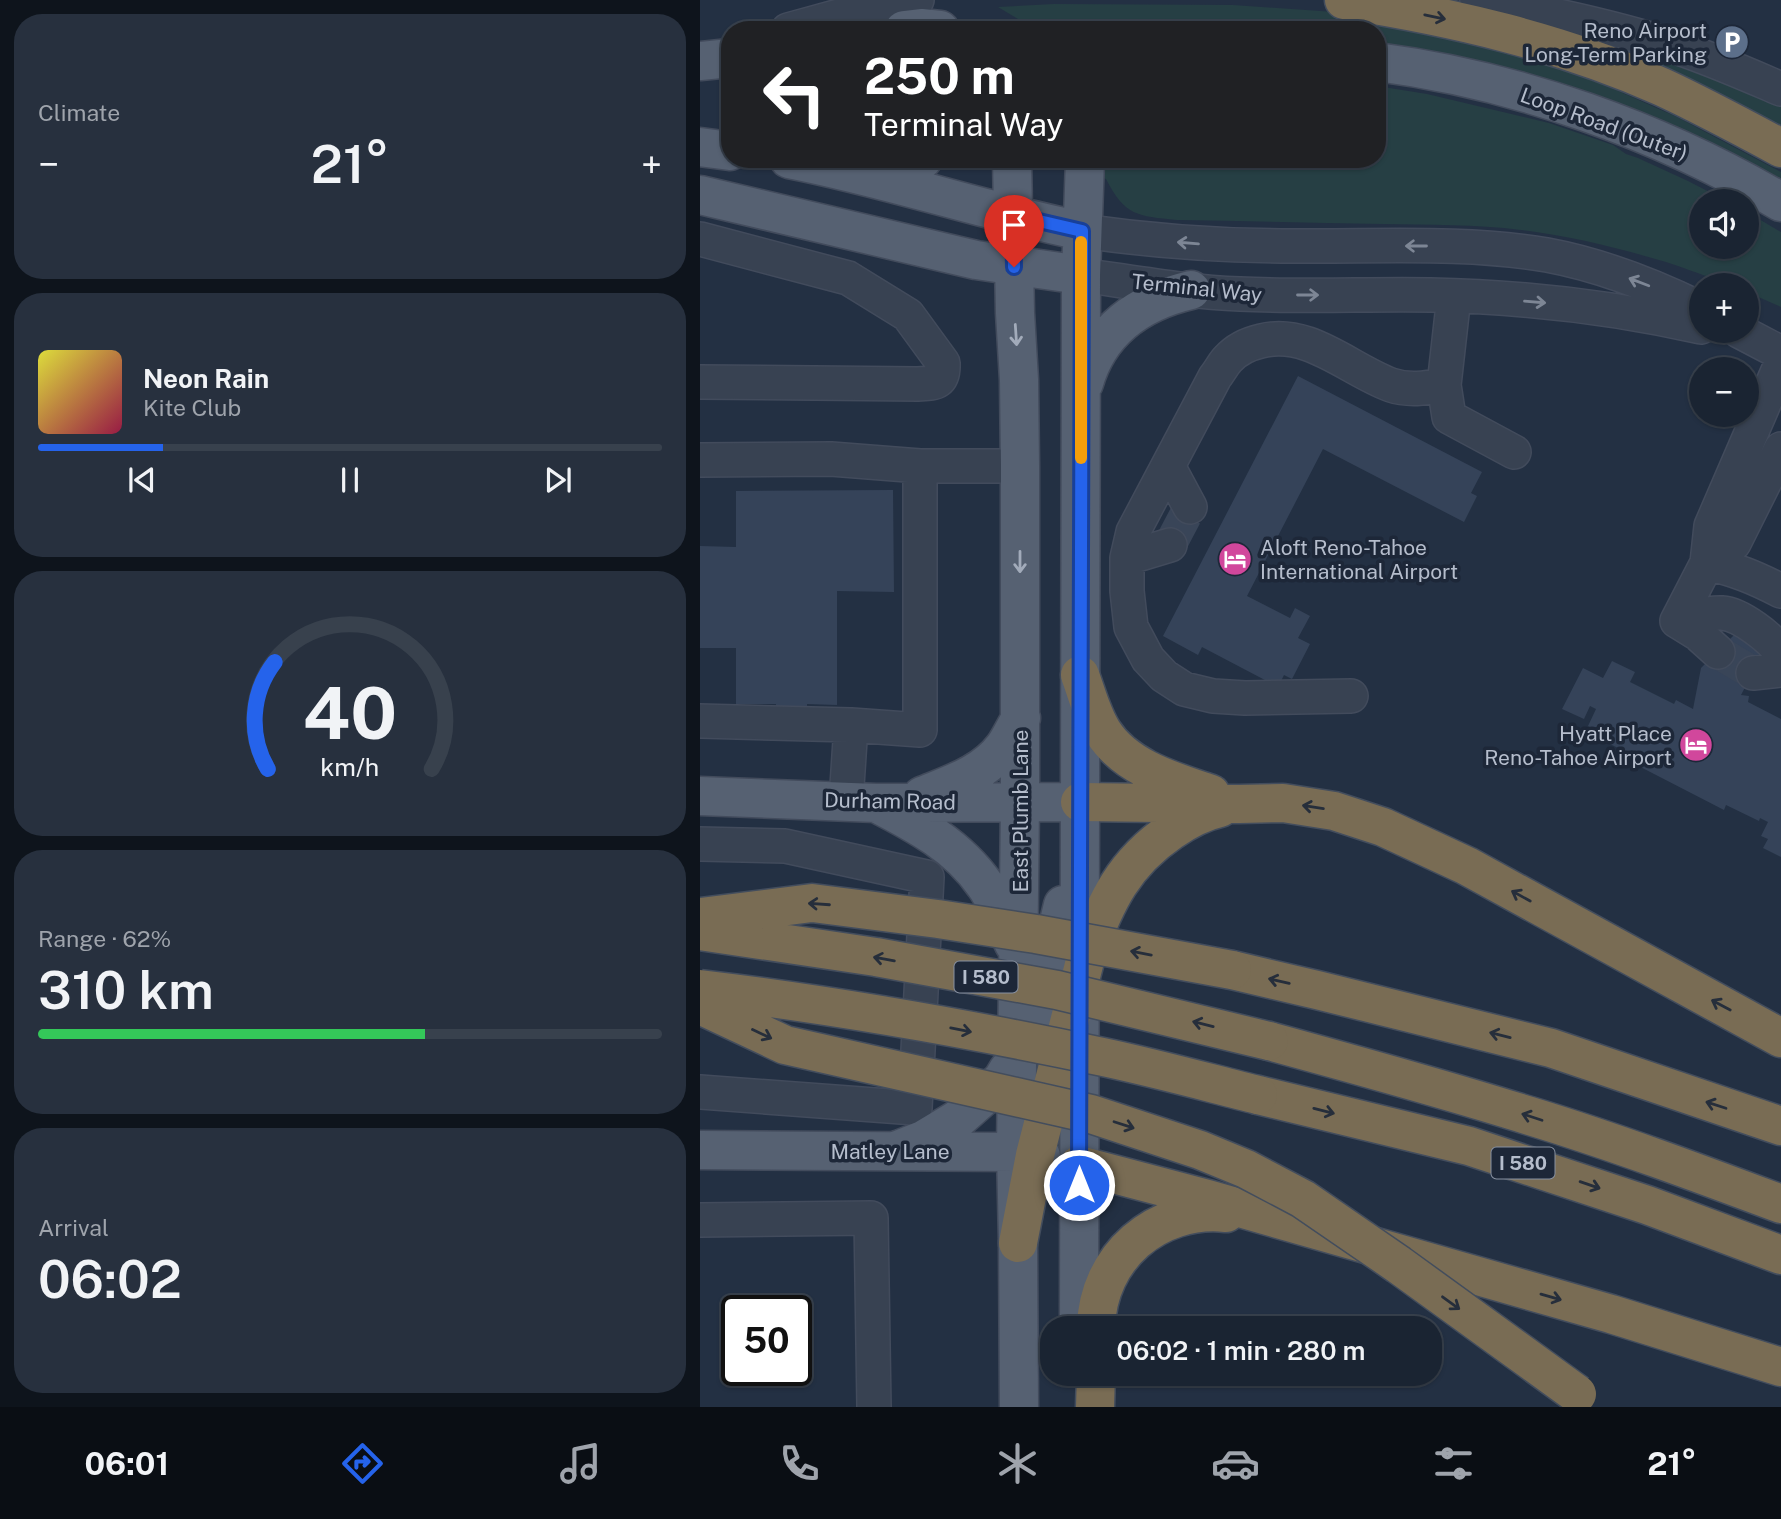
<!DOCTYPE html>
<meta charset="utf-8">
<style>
body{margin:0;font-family:"Public Sans",sans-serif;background:#27303e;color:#f1f3f6;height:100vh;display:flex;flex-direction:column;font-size:26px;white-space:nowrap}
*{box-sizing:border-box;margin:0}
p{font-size:23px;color:#9fa4ac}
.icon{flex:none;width:38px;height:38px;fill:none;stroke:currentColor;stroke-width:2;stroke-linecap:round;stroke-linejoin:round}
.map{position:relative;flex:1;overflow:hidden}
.drawer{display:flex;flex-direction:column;gap:14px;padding:14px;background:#0e141c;width:700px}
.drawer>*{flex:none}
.banner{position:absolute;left:21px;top:21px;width:665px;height:147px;border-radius:28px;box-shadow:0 2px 5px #0004,0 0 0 2px #38414d;background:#202124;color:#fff;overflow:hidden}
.fabs{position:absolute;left:989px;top:189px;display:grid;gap:14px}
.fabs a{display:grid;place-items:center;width:70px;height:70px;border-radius:50%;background:#1a2432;box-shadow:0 2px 5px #0004,0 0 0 2px #38414d;font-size:35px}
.speed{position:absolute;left:21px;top:1295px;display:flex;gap:14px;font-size:35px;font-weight:700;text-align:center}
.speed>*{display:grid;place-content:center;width:91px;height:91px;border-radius:50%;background:#1a2432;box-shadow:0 2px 5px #0004,0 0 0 2px #38414d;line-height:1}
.speed .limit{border:4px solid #111;border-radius:10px;background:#fff;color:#111}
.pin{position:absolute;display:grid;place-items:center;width:60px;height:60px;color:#fff;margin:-72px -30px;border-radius:50% 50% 50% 0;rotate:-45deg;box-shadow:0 0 7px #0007}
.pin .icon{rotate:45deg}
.me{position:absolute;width:77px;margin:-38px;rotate:0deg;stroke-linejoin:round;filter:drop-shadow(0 0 5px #0008)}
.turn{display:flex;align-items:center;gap:24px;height:147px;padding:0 28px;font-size:32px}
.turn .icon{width:91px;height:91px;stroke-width:2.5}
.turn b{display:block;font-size:49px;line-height:60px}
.big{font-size:52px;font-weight:600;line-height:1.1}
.drawer .card{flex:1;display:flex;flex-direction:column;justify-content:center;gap:10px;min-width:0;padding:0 24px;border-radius:28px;background:#27303e}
.drawer .dial{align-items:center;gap:0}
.dial svg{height:182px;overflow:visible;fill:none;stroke:#38414d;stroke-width:7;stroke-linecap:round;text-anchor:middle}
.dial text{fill:#f1f3f6;stroke:none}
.song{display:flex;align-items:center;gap:21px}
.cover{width:84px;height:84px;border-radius:10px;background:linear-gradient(135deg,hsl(60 70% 55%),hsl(340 70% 35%))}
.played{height:7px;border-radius:4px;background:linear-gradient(90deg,#2563eb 20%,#38414d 20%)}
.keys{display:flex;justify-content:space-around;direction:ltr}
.heat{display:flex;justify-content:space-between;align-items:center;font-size:38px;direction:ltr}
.charge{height:10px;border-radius:5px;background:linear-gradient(90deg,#34c759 62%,#38414d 0)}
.trip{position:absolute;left:340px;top:1316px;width:402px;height:70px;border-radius:28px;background:#1a2432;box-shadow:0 2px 5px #0004,0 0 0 2px #38414d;font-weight:600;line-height:70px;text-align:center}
.dock{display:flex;height:112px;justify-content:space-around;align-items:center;background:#0a0e14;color:#9fa4ac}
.dock .icon{width:49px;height:49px}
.dock .selected{color:#2563eb}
.dock b{font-size:32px;color:#f1f3f6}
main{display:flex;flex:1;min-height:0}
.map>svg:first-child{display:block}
.green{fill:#263f44}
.building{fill:#354359}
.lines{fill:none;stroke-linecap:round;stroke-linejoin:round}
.minor-tunnel{stroke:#394558;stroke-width:33;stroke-dasharray:33 17;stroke-linecap:butt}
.minor-casing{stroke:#424b5c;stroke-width:36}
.major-casing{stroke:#424b5c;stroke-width:41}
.highway-casing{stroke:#434d5d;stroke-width:41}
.minor{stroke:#384252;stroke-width:33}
.major{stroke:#566172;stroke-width:38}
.highway{stroke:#796c54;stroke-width:38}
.highway-bridge-casing{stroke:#434d5d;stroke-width:41;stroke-linecap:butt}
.highway-bridge{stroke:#796c54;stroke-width:38}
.oneway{stroke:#262e3b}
.oneway2{stroke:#7d8695}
.oneway3{stroke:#a2abba}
.route-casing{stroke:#184099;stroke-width:18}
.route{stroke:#2563eb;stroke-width:12}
.slow{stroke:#f59e0b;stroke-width:12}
.labels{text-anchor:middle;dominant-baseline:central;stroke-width:7;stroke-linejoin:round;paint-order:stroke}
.shield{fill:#1d2738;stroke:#8790a0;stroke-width:2}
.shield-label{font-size:19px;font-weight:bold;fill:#b5bdcc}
.poi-label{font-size:21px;fill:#b5bdcc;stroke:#1d2738;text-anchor:end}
.street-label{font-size:21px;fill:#b5bdcc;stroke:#1d2738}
</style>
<main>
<section class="drawer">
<div class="card"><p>Climate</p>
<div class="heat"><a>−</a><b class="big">21°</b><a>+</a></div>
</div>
<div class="card">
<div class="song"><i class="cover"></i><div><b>Neon Rain</b><p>Kite Club</p></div></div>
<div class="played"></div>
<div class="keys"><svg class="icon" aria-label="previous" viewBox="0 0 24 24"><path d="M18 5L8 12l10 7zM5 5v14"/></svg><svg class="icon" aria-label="pause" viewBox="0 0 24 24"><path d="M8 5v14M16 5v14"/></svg><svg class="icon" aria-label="next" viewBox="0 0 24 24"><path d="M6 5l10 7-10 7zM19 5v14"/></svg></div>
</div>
<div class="card dial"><svg viewBox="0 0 100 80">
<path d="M14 69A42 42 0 1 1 86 69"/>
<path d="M14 69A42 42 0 0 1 17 22" stroke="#2563eb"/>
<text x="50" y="56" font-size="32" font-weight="700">40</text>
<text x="50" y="72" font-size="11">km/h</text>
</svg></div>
<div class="card"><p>Range · 62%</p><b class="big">310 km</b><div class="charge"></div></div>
<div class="card"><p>Arrival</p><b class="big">06:02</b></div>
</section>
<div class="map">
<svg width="1081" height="1407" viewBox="0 0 1081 1407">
<rect width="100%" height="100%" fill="#233043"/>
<path class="green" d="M354 4 533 5 649 13 829 57 907 86 977 117 1081 172V188L677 48V30H330L318 19 298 7Z
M837 23 1044 87 1081 103V138Z
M677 86 727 94 849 123 913 145 926 154 938 158 988 181 1027 201H1001V247H1046L1047 212 1081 232V307L1047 292 1046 285C1024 285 989 269 966 262 918 248 870 236 821 230 775 224 729 225 683 224 614 223 545 221 477 220 437 216 425 216 406 179L401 178 400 159H677Z"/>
<path class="building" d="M598 376 782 472 771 493 777 496 764 522 623 449 547 596 590 618 595 608 610 616 598 638 610 644 592 679 584 675 578 687 502 647 498 655 463 636Z
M193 490 194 592 137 591V705L107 704V707L76 708V704H36V648H0V546L36 547V491Z
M1035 634 1065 649 1041 695 1049 696 1048 702 1081 719V857L1063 848 1068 839 1061 836 1068 822 1060 818 1059 821 1026 805 1024 810 925 759 928 753 894 736 897 731 888 726 896 709 890 706 884 719 862 709 883 668 903 678 912 661 935 672 930 682 974 704 976 700 993 709 1001 668Z"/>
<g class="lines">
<path class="minor-tunnel" d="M470 545 490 507
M1018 652 1053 673"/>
<g class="minor-casing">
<path id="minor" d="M777 0C844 12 911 26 976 47 1012 59 1046 74 1081 89
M88 30 161 10 217 0
M382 231C452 241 522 246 593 246 677 247 763 241 847 255 901 265 952 285 1001 309
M0 239 148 278 208 315 243 363C244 384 235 383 218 384L0 382
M381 275C433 282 486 292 540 294 603 297 667 294 731 295 821 297 913 307 1001 327
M754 296 744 385 749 417 814 452
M1039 331 1081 353
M0 460 131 459 220 466
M468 466 490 507
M427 558 470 545
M1007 563 1034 543 1081 449
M1007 563C1036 570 1054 577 1081 591
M977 621 1007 563 1011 526 1081 364
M977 621C992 618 1007 612 1022 613 1040 614 1073 639 1081 654
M977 621 998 634 1018 652
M1053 673 1081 670
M651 696 545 698 513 696 484 689 464 676 448 659 431 627 427 591V558L433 532 515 377C520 371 523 364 528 359 537 349 548 344 561 341 609 329 648 369 691 385 709 391 726 388 744 385
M0 721 151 725 146 801
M151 725 220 730V466H320
M0 844 85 846 227 877 215 1108 0 1092
M0 1220 171 1218 174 1407"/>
</g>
<g class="major-casing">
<path id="major" d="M204 30 221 28 240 30
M0 61 30 58
M677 62C817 80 960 131 1081 202
M0 147 30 151
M89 159C188 178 283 211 382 231
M312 159 315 313 319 380 320 466V803L316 1152 318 1243 319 1407
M159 160 223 159
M0 195 276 260 381 275
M384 383C399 330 439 302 491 290
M0 796 176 803 380 802
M222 796C251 784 284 774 304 747 310 739 315 727 321 718
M176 803C217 824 258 846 285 885 296 900 306 927 314 944
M332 1019 339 1004 363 905
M0 1150 316 1152 341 1156
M198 1150 223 1140 258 1119 302 1080 308 1070
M379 1328 381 275 385 159"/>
</g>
<g class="highway-casing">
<path id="highway" d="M644 0C753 17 861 42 962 87 1003 106 1042 127 1081 148
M380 675C387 694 392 715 403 732 426 768 473 781 511 794
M380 802 539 804 583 803 634 811 683 827 767 866 1081 1038
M532 970 617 990 851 1048 1081 1126
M569 1041C657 1065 744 1089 830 1116 915 1142 998 1173 1081 1204
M558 1095 769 1146 947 1205 1081 1255
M379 1165 508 1199 911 1314 1081 1367
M318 1243 335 1155 387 953C406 901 424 863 471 831 487 820 502 812 520 808
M396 1328C397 1257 457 1206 526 1213
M395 1407 396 1374"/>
</g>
<use href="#minor" class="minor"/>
<use href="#major" class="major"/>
<use href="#highway" class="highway"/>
<g class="highway-bridge-casing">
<path id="highway-bridge" d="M1 917 112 903 238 919 336 934 532 970
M0 931 176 957 357 990 569 1041
M0 989C135 1005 270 1029 403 1057 455 1068 506 1082 558 1095
M0 1005 85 1045 391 1114 500 1150 546 1169 603 1199 699 1265 877 1394"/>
</g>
<use href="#highway-bridge" class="highway-bridge"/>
</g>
<defs><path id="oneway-shaft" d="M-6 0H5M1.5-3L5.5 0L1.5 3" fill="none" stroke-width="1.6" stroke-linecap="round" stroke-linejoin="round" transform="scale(1.75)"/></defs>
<g class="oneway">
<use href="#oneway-shaft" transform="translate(735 17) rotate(12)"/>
<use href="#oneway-shaft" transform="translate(613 807) rotate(-171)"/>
<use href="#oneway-shaft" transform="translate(821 896) rotate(-151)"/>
<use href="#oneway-shaft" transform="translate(119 904) rotate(-176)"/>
<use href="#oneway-shaft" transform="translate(441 953) rotate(-169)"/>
<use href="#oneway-shaft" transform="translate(184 959) rotate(-170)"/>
<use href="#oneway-shaft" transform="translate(579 981) rotate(-167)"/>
<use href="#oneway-shaft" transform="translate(1021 1005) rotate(-152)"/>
<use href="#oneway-shaft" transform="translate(503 1024) rotate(-166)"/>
<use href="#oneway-shaft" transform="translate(261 1030) rotate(11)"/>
<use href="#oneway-shaft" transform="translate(62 1034) rotate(25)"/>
<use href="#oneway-shaft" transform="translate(800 1035) rotate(-166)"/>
<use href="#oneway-shaft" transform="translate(1016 1105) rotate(-162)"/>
<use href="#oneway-shaft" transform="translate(624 1111) rotate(14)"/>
<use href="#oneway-shaft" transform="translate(832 1117) rotate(-162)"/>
<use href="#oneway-shaft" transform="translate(424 1125) rotate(18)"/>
<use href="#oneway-shaft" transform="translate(890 1185) rotate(19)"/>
<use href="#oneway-shaft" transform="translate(851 1297) rotate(16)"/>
<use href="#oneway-shaft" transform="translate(751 1303) rotate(36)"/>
</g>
<g class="oneway2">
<use href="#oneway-shaft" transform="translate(488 243) rotate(-175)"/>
<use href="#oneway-shaft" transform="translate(716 246) rotate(180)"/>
<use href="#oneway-shaft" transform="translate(939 282) rotate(-159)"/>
<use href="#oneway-shaft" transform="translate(608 295)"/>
<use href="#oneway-shaft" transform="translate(835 302) rotate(5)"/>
</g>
<g class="oneway3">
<use href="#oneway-shaft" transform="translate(316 335) rotate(86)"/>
<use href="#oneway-shaft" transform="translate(320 562) rotate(90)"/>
</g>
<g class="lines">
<g class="route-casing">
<path id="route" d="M314 267 313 215 382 231 379 1185"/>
</g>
<use href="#route" class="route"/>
<path class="slow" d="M381 458V242"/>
</g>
<defs>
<g id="parking-disc" transform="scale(1.75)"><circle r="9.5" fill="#5c6f8a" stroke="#1d2738"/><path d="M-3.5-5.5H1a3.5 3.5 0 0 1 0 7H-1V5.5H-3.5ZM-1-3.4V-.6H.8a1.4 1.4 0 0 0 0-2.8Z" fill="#fff"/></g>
<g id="hotel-disc" transform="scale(1.75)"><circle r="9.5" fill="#d1479c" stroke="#1d2738"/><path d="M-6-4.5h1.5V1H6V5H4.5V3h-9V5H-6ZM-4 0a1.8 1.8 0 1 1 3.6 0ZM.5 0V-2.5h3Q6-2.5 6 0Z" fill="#fff"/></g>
</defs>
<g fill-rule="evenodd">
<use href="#parking-disc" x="1032" y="42"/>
<use href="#hotel-disc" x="535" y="559"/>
<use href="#hotel-disc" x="996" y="745"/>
</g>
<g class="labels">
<g class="shield">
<rect x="254.5" y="961.5" width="63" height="31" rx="5"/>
<rect x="791.5" y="1147.5" width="63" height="31" rx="5"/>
</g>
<g class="shield-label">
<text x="286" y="977">I 580</text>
<text x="823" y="1163">I 580</text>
</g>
<g class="poi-label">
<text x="1007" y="30">Reno Airport<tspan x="1007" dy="24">Long-Term Parking</tspan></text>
<text x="560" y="547" text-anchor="start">Aloft Reno-Tahoe<tspan x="560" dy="24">International Airport</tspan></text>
<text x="972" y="733">Hyatt Place<tspan x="972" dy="24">Reno-Tahoe Airport</tspan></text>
</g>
<g class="street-label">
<text transform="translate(904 124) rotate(20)">Loop Road (Outer)</text>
<text transform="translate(497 288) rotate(6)">Terminal Way</text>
<text transform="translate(190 801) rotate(1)">Durham Road</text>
<text transform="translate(320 811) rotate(-90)">East Plumb Lane</text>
<text x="190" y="1151">Matley Lane</text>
</g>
</g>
</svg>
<div class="fabs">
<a><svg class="icon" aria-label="sound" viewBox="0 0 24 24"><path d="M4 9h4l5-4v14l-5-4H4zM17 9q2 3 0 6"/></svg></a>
<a>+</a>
<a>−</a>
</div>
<div class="speed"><div class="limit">50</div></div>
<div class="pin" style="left:314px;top:267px;background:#d93025"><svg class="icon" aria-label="arrive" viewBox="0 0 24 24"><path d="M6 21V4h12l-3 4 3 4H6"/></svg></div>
<svg class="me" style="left:379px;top:1185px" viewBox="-20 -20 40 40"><circle r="17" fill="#2563eb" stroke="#fff" stroke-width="3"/><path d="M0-11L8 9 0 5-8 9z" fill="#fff"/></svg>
<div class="trip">06:02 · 1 min · 280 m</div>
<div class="banner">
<div class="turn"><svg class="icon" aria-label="left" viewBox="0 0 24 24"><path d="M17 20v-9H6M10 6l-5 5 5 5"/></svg><div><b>250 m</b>Terminal Way</div></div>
</div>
</div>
</main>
<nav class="dock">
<b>06:01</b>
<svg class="icon selected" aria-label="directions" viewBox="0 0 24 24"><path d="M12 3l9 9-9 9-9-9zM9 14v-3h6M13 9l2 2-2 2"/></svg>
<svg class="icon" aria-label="music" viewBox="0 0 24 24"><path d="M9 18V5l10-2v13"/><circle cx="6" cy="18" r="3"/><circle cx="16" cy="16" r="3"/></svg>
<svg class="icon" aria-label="phone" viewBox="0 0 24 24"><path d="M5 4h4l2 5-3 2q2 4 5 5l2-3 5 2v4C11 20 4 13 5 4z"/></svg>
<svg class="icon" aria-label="climate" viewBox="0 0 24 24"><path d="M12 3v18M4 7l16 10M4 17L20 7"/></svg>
<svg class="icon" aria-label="car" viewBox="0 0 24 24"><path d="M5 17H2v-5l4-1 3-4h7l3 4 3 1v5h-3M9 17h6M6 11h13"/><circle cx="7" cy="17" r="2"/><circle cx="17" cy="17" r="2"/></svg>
<svg class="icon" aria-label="filters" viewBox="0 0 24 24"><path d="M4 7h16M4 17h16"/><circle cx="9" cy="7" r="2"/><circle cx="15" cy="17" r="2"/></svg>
<b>21°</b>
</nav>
